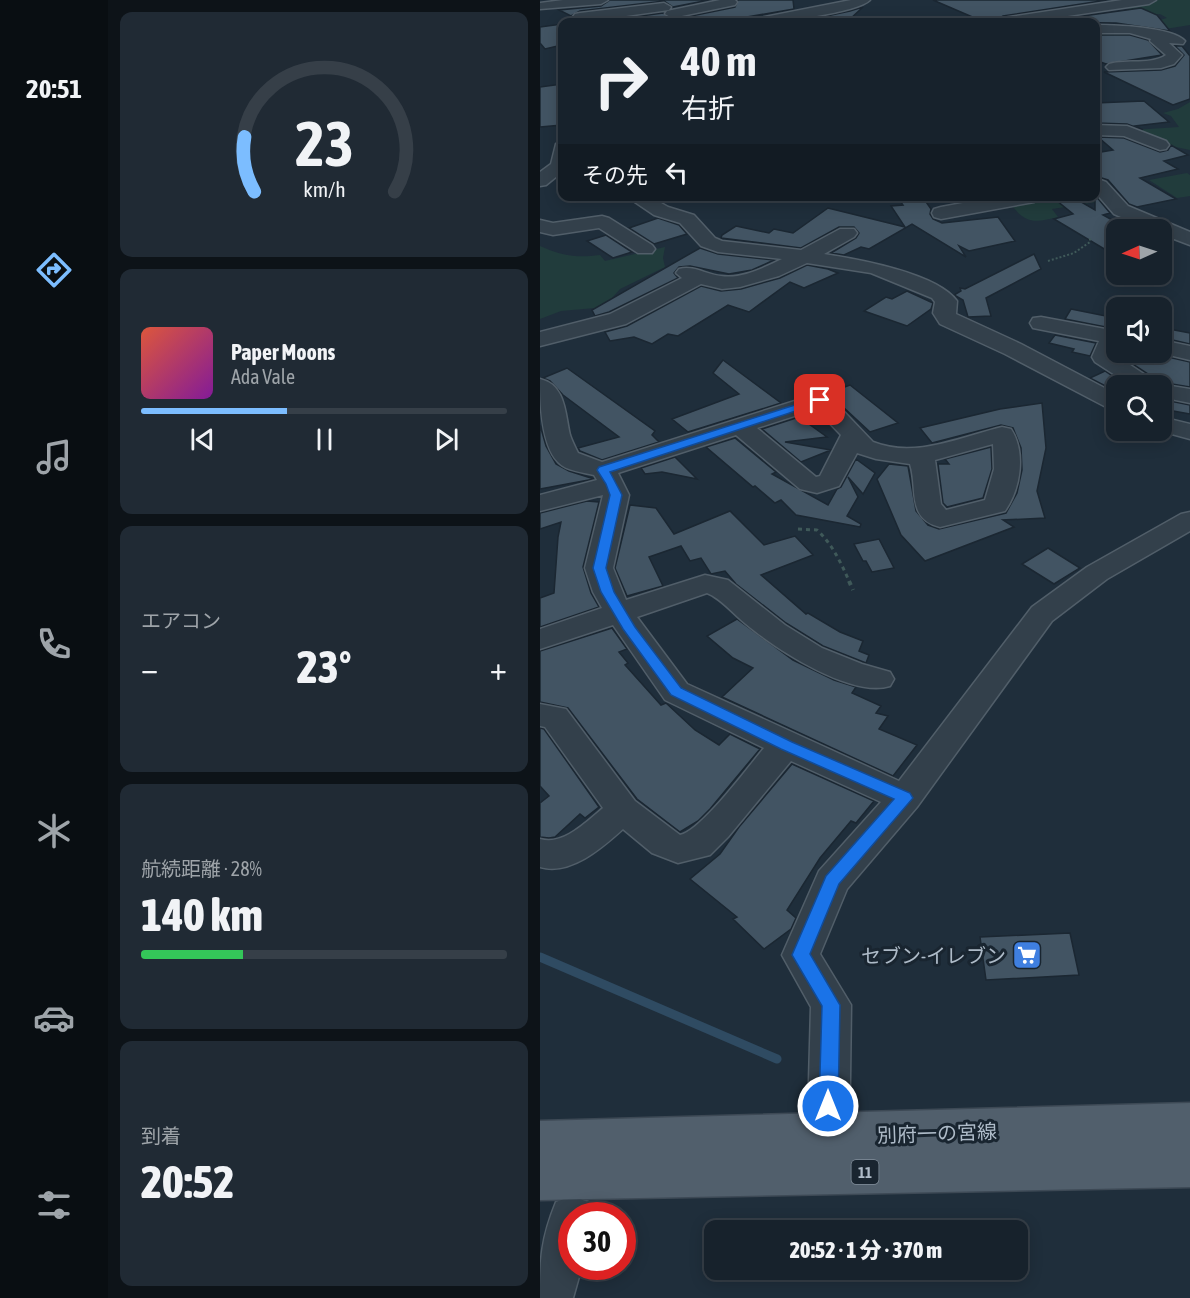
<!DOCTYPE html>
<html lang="ja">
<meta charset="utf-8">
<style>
body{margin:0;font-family:"Asap Condensed","Noto Sans JP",sans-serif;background:#202a34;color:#f1f3f6;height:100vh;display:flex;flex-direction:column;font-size:22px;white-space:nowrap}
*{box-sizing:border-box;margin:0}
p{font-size:20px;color:#9ea4a9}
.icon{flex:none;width:33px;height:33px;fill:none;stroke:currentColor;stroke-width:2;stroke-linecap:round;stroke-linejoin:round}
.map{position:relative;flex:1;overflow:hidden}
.details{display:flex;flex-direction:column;gap:12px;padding:12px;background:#0d1318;width:432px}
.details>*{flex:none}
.hud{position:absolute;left:18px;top:18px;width:542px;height:183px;border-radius:12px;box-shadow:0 3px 15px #0003,0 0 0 2px #363f48;background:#17222c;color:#f1f3f6;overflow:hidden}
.needle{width:39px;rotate:267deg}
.fabs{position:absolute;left:566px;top:219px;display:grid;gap:12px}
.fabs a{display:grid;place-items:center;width:66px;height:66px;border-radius:12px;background:#17222c;box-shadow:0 3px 15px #0003,0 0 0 2px #363f48;font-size:30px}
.speed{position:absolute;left:18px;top:1202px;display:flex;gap:12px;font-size:30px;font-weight:700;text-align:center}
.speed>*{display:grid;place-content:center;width:78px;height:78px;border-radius:50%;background:#17222c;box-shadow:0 3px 15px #0003,0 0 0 2px #363f48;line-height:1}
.speed .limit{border:9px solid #d22;background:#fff;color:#111}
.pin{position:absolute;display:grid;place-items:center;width:51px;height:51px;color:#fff;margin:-26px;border-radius:12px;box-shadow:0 3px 9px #0006}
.me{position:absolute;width:66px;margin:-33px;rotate:0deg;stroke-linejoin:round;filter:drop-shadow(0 0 4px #0008)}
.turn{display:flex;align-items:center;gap:21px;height:126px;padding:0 24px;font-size:27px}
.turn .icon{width:78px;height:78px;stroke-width:2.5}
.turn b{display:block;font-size:42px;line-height:51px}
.then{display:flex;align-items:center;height:57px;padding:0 24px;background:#0003;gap:12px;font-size:22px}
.big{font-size:45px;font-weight:800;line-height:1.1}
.details .card{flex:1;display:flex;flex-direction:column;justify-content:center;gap:9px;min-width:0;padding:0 21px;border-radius:12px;background:#202a34}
.details .dial{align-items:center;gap:0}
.dial svg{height:156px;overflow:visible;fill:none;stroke:#363f48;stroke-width:7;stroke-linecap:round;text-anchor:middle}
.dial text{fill:#f1f3f6;stroke:none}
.song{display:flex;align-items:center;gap:18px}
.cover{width:72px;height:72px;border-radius:9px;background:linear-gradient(135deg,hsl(10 70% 55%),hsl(290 70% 35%))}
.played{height:6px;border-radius:3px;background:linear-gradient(90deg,#7cbdff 40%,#363f48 40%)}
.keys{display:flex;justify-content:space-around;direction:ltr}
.heat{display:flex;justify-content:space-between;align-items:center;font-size:33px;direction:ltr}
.charge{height:9px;border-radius:4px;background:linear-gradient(90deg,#34c759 28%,#363f48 0)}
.trip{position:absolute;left:164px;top:1220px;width:324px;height:60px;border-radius:12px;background:#17222c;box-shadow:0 3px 15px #0003,0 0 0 2px #363f48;font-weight:800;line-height:60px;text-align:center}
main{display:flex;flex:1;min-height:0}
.dock{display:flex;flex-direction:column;width:108px;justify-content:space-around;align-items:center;background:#090e12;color:#9ea4a9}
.dock .icon{width:42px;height:42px}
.dock .on{color:#7cbdff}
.dock b{font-size:27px;color:#f1f3f6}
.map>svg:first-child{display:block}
.green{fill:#213c3c}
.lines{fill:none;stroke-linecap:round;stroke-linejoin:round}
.stream{stroke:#2f4b62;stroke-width:9}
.building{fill:#425463;stroke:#1b2732;stroke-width:1.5}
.minor-casing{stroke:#515e69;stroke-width:3}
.major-casing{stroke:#3d4955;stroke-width:3}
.path-far2{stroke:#3f5959;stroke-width:2;stroke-dasharray:2 2;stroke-linecap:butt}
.path-far1{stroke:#3f5959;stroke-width:3;stroke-dasharray:4 4;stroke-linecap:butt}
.path{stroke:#3f5959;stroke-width:4;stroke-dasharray:4.5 4.5;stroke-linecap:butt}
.minor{fill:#33404b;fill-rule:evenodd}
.major{fill:#515f6c;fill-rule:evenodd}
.route{fill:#1a73e8;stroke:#114b97;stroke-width:1.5}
.labels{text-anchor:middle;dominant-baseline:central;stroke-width:6;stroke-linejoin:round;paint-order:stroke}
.shield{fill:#192530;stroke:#818e9a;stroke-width:1.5}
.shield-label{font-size:15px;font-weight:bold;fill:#aebbc8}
.near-poi-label{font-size:20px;fill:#aebbc8;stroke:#192530;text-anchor:end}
.near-street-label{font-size:20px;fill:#aebbc8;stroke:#192530}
</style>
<main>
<nav class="dock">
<b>20:51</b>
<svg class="icon on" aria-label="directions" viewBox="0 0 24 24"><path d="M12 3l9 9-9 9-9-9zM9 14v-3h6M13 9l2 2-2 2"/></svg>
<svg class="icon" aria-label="music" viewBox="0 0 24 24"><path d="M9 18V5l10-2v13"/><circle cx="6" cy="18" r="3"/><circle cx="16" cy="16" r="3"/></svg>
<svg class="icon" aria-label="phone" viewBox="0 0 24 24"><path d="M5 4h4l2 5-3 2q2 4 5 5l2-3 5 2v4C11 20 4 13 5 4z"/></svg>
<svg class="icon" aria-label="climate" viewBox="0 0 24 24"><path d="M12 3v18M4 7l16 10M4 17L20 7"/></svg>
<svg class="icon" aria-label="car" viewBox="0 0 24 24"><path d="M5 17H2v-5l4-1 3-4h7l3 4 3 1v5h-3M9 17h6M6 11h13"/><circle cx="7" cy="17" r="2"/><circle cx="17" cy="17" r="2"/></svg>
<svg class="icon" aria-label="filters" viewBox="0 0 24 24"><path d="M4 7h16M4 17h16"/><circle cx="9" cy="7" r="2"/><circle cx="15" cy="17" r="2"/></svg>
</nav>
<section class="details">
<div class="card dial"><svg viewBox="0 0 100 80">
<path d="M14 69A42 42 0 1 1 86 69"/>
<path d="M14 69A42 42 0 0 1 9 41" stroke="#7cbdff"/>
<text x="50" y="56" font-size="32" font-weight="700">23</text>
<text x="50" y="72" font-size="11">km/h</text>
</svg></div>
<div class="card">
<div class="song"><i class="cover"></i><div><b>Paper Moons</b><p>Ada Vale</p></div></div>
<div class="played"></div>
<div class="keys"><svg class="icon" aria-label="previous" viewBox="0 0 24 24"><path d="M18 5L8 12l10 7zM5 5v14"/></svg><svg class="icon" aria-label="pause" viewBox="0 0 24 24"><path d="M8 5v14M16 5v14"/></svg><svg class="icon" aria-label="next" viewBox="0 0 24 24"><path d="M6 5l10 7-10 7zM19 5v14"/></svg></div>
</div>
<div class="card"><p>エアコン</p>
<div class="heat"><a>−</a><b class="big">23°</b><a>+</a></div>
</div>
<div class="card"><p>航続距離 · 28%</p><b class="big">140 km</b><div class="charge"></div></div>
<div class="card"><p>到着</p><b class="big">20:52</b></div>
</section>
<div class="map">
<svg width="650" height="1298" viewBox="0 0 650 1298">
<rect width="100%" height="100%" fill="#1f2e3b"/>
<path class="green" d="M618 0H650V25L619 30 608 23 627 18 620 14 606 16 583 6Z
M650 102V150L626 145 593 130 639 127 631 116 623 113 638 109Z
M647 173 650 175V196L637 198 609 180Z
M555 189 563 201 512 209 518 217C498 222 485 225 472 205L474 203 512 197 555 196Z
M0 246C22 256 37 258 60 255L65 261 125 247 123 258 125 267 80 289 72 298 55 308 21 311 0 319Z"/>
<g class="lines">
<path class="stream" d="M0 957 237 1059"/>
</g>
<path class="building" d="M70 0H169L133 7 124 1 40 11 31 16 19 10 61 6Z
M198 0H253L254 9 178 22H56L123 13 132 20 195 7Z
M393 0H567L463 16 454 22H444Z
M323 7 309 20 282 17 310 11Z
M601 8 617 15 630 31 576 23 499 22Z
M22 24V45L5 49 0 43V27Z
M555 35H590L608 40 622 55 566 64 555 60Z
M635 46H642L650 56V99L633 105 564 72 621 70 635 66 644 55Z
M22 84V125L0 127V87Z
M604 101 629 122 595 126 603 130 587 124 555 123V103Z
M558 137 584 138 620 152 628 150 631 145 648 155 624 161 638 169 600 178 636 199 597 207 589 204 568 180 555 176V153L573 150Z
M555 195 570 213 563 215 576 222V256L514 219 533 214 511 196H531L555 210Z
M382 196 391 209 390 214 393 219 402 223 458 217 475 241 429 251 419 246 426 257 372 224 329 249 321 247 304 255 291 253 316 238 319 233 314 227H299L261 248 181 238 182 235 196 226 229 233 234 229 253 233 288 208 365 227 351 206 363 205 358 198Z
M118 218 139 225 147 234 114 244 89 228Z
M66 235 92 252 73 258 47 241Z
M160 248 178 254 234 260 212 270 189 274 150 266 139 267 134 273 138 278 69 312 55 316 52 310Z
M494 254 501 269 446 298 451 316 428 317 423 300 414 295 421 291 420 288 425 289Z
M267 265 288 269 298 273 264 288 250 282 209 312 188 305 138 336 128 334 112 344 94 337 70 341 65 332 87 326 161 286 181 291 201 289 240 278Z
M367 291 393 303 391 309 367 326 324 311 346 297 352 299Z
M531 309 576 318V329L525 319Z
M629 329 650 333V344L624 338Z
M515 335 556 343 550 356 532 352 534 349 509 343Z
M606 352 650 362V387L620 382 588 361Z
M183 360 241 403 148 432 132 419 199 394 173 373Z
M27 368 115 431 112 435 119 442 62 460 40 451 38 448 79 437 23 395 10 381 3 378Z
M565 371 587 386H576L573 390 550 378Z
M310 385 358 423 330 432 288 393Z
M625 400 650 405V414L622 409Z
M502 403 506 448 497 491 505 518 463 520 474 527 385 561 361 535 337 479 349 464 368 466 376 511 388 525 399 529 466 513 477 493 482 470 481 448 473 428 461 425 392 443 380 428 460 409Z
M259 417 287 437 245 442 291 450 261 462 222 429Z
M0 425 6 446 16 464 29 471 54 479 0 489Z
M195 438 236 472 232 474 288 505 297 489 301 487 316 459 335 473 323 494 308 477 318 497 307 516 321 524 320 527 256 515 241 500 235 503 215 486 213 487 166 447Z
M451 447 452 469 443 498 407 507 403 503 398 464H409L405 459Z
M135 457 157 479 122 472 105 474 101 468Z
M47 501 59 502 43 567 51 593 59 607 0 627V598L14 593 18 537 21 522 0 529V513Z
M90 505 116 508 134 534 190 511 224 545 255 536 273 555 221 575 266 614 268 613 300 632 323 641 319 651 329 655 326 663 283 646 246 623 196 584 185 571 171 574 161 558 150 561 141 546 109 557 123 586 87 596 75 568Z
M339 539 354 568 332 572 326 561H323L314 544Z
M508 548 540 568 514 584 482 564Z
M197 619 253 660 294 680 316 687 312 693 341 706 336 713 348 716 339 729 377 745 353 776 182 697 213 668 193 658 167 636Z
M72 628 87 649 79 652 88 663 85 665 121 705 126 703 155 730 179 745 190 734 220 749 170 809 158 821 140 832 97 799 28 708 0 702V651Z
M0 728 4 729 59 807 45 818 40 814 15 837 9 838 0 837V803L9 796 0 786Z
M252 764 334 801 316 823 311 821 280 858 247 910 256 918 251 929 224 949 193 919 197 917 150 879 180 854 199 827Z
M530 933 539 975 446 980 440 937Z"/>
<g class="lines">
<g class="minor-casing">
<path id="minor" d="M23 0H68L61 4 0 9V3Z
M180 0H195L197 2 195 5 132 18 125 14 127 11Z
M311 0H330C317 13 232 24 213 22L220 18Z
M582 0H616L609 4 487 22H456L463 18Z
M124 3 131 7 129 10 43 22H29L35 14 40 13Z
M555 25C576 25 632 27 645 41L643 44 629 43 642 55 634 64 621 68 569 70 566 67 569 64C586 59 612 65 626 55L610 41 611 39 590 33H555Z
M555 125 587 126 626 141 629 145 626 149 620 150 584 136 555 135Z
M22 143V172L6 185 0 186V172L11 164 16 144Z
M555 178 566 182 588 206 650 232V245L621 234V230H611L574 214 555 192Z
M86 196H109L128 207 154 215 175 238 182 241 261 250 300 229H314L317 233 314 237 284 254C317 259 397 273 417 301L416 314 481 344 576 394V410L568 408 465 354 400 324 393 313 395 302 392 298 331 273 267 263 239 276 200 287 182 289 161 284 86 324 0 346V332L70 314 142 278 136 273 139 269C154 265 167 275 181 276 202 279 223 268 242 259L178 252 161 246 140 223 114 215Z
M461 196H503L494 202 401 219 394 217 392 213 394 209 401 207Z
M62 216 69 218 112 245 115 249 112 253H98L59 228 13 235 0 232V220L13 223Z
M501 317 576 331 575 355 619 384 650 389V403L621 397V386H592L555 362 552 357 559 341 493 328 490 323 493 318Z
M621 340 650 346V360L616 352H621Z
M0 379C26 385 25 414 30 435 32 441 35 447 38 453L62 462 280 393 288 395 333 442C375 459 420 437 462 427L471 429C486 452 481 488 465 511L400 527C366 519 378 488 370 464L336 459 317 453 299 486 277 493 260 489 196 435 78 473 89 495 73 568 86 600 165 575 188 580 245 625 282 648 322 664 350 672 354 679 350 686C311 698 236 649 206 624 194 615 181 598 167 593L97 617 147 684 359 781 492 607 547 567 641 514 650 512V531L567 579 512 621 377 807 307 889 280 954 311 1005 309 1154 303 1169 288 1175 273 1169 267 1154 271 1007 242 955 279 871 341 802 251 761 188 837 170 855 138 863 112 853 83 829C62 848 30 876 0 867V839C23 846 46 822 63 808L5 727 0 726V704L26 709 95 801 140 835C161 831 208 767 224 748L125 700 73 625 0 649V629L62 608 53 592 45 568 63 495 0 511V495L57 480 54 475C42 472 26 471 18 462 1 445 0 402 0 379ZM276 409 301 435 280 476 276 477 217 428ZM453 444 454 469 445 500 406 510 401 504 395 460Z
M621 417 650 424V439L617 430H621Z
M32 1196 48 1202 53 1215H32V1266H42L33 1298H0C0 1259 1 1239 16 1202Z"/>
</g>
<g class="major-casing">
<path id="major" d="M650 1103V1187L0 1200V1121Z"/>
</g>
<path class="path-far2" d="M508 261 534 253 550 242V238"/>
<path class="path-far1" d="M258 529 277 530C293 545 301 563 310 583"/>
<path class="path" d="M309 581 313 590"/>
<use href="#minor" class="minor"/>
<use href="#major" class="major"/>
</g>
<path class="route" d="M280 397 285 400 283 402 70 472 82 495 66 568 74 592 95 627 141 688 252 742 370 793 373 798 299 884 270 954 300 1005 298 1106 295 1112 288 1115 282 1112 279 1106 282 1006 252 955 286 876 354 799 241 749 131 695 83 629 61 592 53 568 70 495 66 484 57 470 59 467Z"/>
<defs>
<g id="supermarket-square" transform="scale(1.5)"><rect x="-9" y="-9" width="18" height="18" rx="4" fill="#3f7fe0" stroke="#192530"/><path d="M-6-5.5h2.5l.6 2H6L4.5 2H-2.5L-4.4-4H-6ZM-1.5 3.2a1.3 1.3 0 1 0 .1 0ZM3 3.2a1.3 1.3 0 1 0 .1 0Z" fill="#fff"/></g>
</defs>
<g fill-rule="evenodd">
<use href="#supermarket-square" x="487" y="955"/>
</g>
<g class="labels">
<rect class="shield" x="311.5" y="1160" width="27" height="24" rx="4.5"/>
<g class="shield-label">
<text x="325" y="1172">11</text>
</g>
<g class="near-poi-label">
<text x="466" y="955">セブン-イレブン</text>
</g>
<g class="near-street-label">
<text transform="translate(397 1133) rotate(-2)">別府一の宮線</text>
</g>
</g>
</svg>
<div class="fabs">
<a><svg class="needle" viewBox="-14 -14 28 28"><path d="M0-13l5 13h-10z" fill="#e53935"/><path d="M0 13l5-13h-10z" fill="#9ea4a9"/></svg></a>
<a><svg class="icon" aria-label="sound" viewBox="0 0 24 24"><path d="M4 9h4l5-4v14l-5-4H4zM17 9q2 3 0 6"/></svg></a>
<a><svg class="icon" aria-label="search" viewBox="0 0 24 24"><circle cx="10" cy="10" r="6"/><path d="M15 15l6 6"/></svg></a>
</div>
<div class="speed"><div class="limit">30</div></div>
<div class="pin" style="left:280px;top:400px;background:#d93025"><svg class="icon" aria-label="arrive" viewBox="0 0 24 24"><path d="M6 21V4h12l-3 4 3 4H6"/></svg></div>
<svg class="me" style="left:288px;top:1106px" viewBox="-20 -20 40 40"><circle r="17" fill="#1a73e8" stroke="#fff" stroke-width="3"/><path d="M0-11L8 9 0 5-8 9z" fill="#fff"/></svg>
<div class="trip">20:52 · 1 分 · 370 m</div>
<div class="hud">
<div class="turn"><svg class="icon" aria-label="right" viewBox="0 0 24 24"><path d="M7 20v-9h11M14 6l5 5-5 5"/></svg><div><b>40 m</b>右折</div></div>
<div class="then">その先<svg class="icon" aria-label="left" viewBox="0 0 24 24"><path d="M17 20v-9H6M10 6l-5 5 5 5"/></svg></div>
</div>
</div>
</main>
